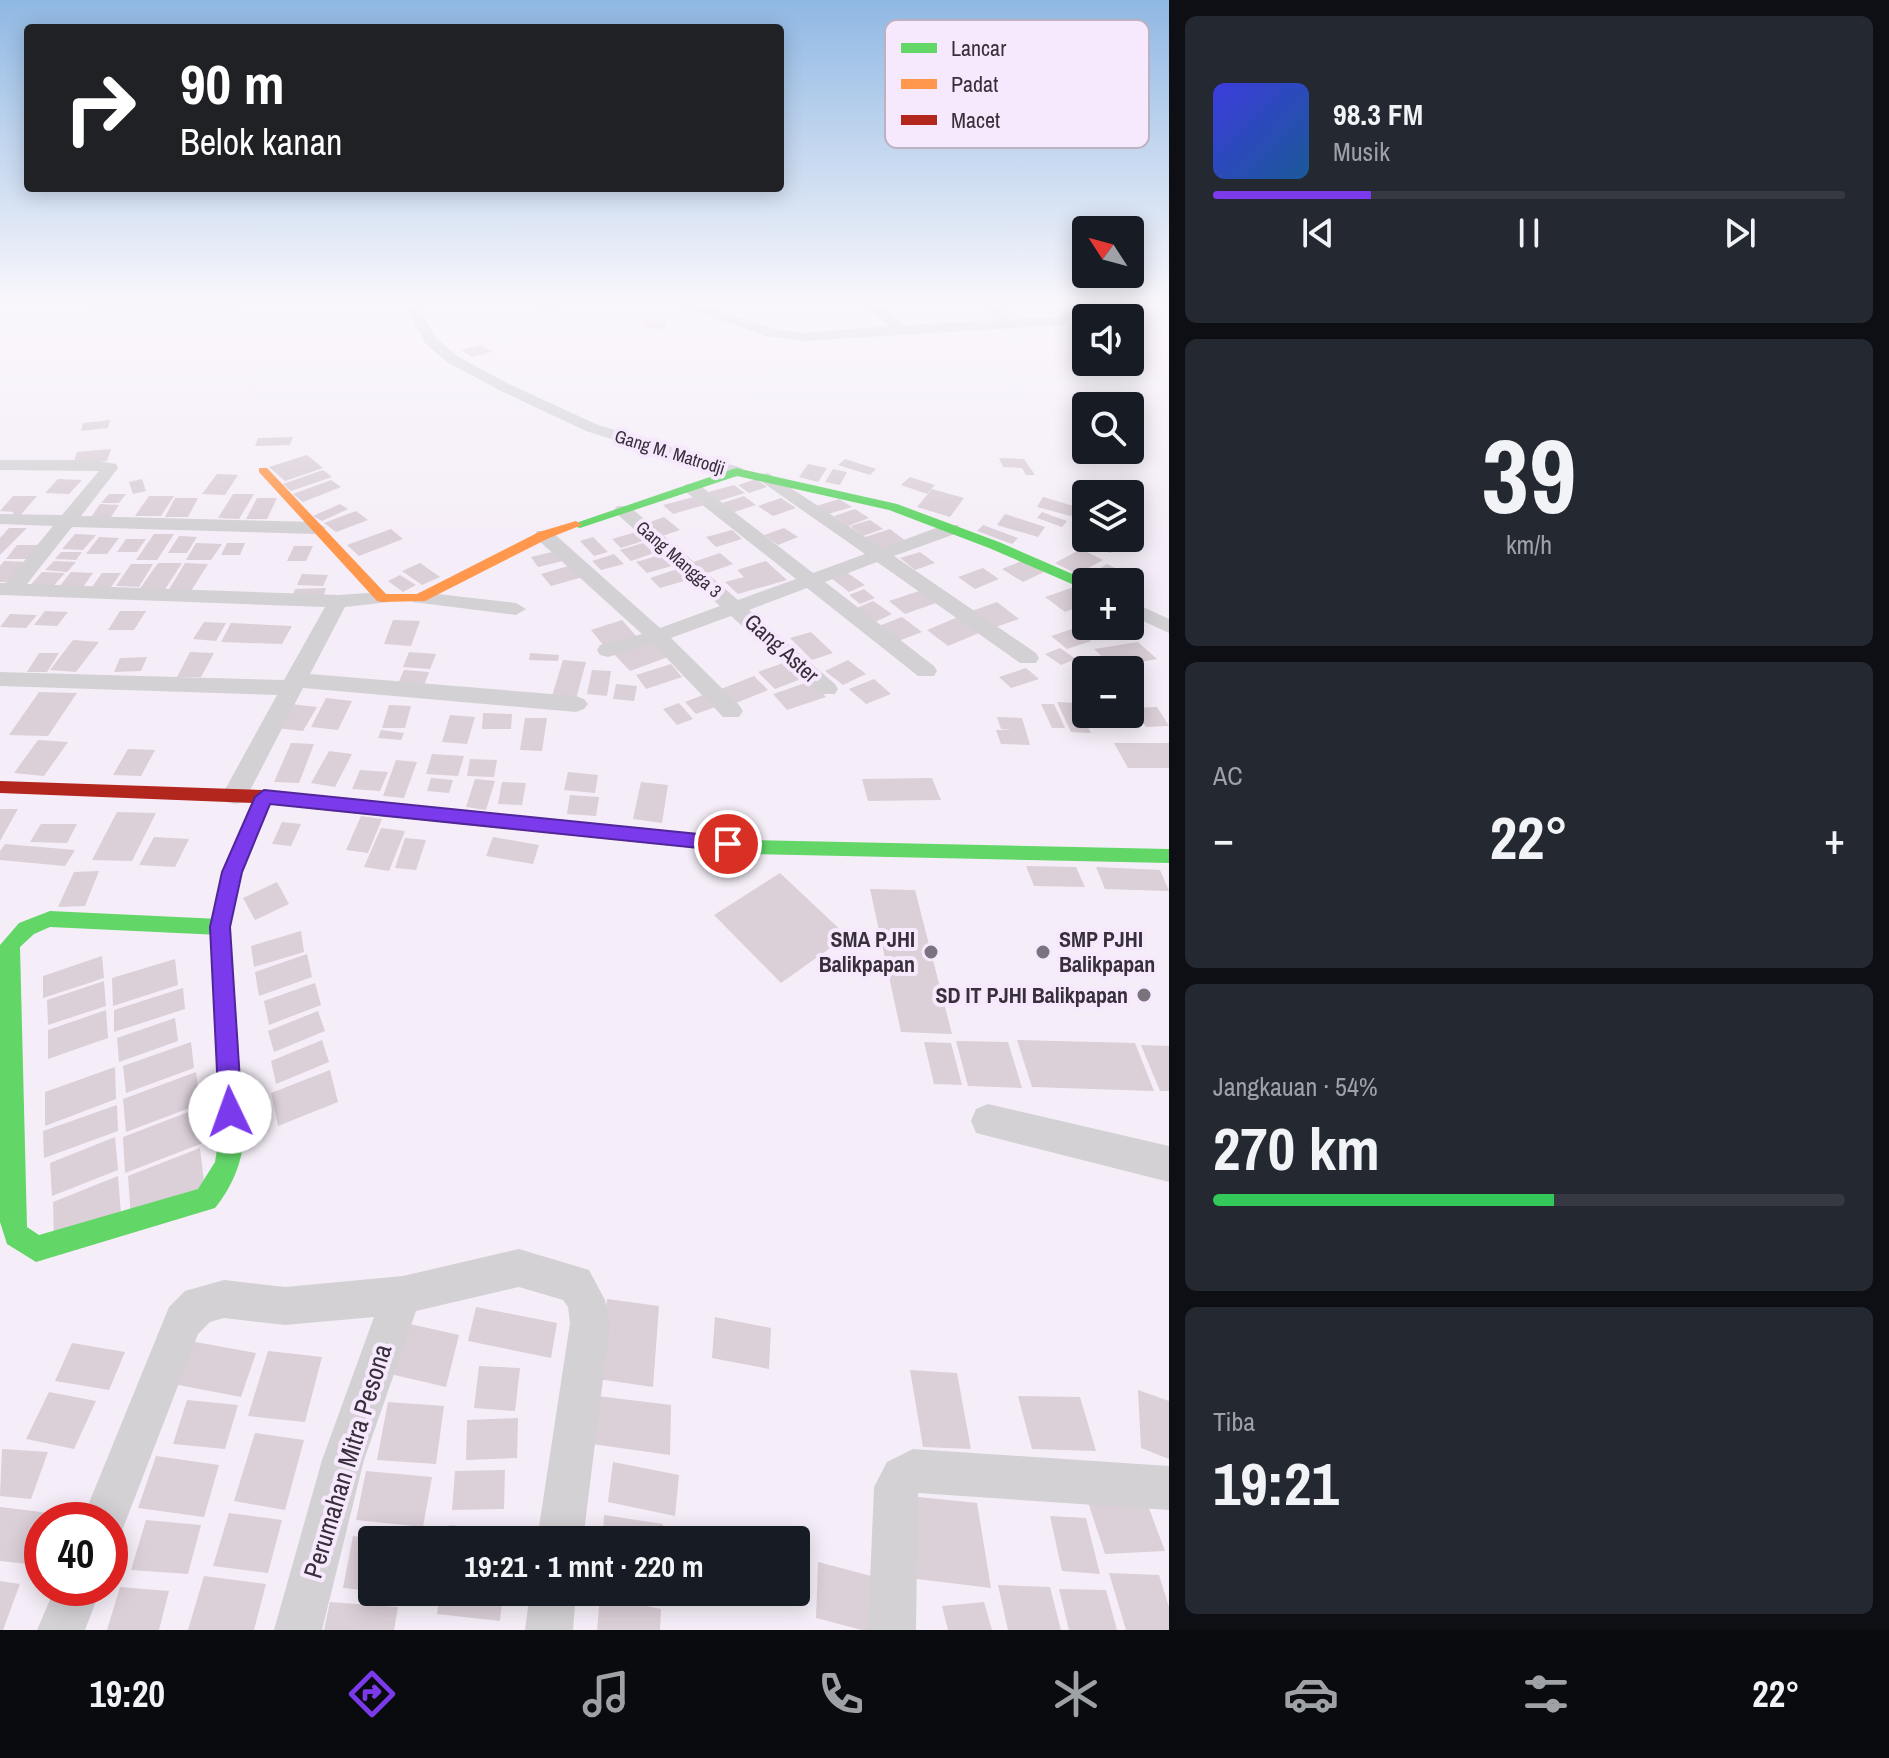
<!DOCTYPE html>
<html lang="id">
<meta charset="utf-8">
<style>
body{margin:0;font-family:"Archivo Narrow",sans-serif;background:#242831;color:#f1f3f6;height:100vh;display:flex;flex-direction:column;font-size:30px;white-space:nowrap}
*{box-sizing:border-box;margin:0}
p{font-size:26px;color:#9ea1a6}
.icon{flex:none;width:44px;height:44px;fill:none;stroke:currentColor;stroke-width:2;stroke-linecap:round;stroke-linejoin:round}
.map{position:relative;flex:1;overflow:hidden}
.drawer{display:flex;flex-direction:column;gap:16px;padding:16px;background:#0d0f14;width:720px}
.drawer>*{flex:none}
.hud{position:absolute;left:24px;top:24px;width:760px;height:168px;border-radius:8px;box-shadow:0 4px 20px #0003;background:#202124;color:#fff;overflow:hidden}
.needle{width:52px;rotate:306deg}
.fabs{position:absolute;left:1072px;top:216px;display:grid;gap:16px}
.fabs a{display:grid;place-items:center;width:72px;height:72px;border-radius:8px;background:#171b24;box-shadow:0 4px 20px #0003;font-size:40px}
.speed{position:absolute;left:24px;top:1502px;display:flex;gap:16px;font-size:40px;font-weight:700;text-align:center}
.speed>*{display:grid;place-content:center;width:104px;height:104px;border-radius:50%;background:#171b24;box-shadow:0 4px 20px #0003;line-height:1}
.speed .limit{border:12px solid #d22;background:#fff;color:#111}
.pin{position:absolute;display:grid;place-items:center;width:68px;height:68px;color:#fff;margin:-34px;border:4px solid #fff;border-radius:50%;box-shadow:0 2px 8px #0007}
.me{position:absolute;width:88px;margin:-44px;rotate:357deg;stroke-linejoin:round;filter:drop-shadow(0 0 6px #0008)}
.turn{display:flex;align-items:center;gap:28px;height:168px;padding:0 24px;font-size:36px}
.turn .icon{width:104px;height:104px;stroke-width:2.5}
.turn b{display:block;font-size:56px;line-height:68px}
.big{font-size:60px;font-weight:800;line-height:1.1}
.drawer .card{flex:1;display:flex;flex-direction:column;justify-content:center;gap:12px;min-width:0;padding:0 28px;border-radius:12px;background:#242831}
.drawer .dial{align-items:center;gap:0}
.dial b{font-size:104px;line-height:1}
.song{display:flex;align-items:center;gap:24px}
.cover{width:96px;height:96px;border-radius:12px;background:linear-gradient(135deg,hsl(240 70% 55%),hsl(210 70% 35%))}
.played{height:8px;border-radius:4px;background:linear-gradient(90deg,#7c3aed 25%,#363941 25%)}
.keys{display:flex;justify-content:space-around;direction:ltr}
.heat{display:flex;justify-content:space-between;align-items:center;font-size:44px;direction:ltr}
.charge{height:12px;border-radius:6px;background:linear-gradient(90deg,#34c759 54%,#363941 0)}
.trip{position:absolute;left:358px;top:1526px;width:452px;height:80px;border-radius:8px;background:#171b24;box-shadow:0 4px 20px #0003;font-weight:800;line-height:80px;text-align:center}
.tabs{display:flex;height:128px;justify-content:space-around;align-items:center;background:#090b0e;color:#9ea1a6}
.tabs .icon{width:56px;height:56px}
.tabs .on{color:#7c3aed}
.tabs b{font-size:36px;color:#f1f3f6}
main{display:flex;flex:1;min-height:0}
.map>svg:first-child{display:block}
.building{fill:#dbcfd8}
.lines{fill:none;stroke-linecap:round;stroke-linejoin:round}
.street{fill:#d4d1d5;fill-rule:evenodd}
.fast{fill:#63d668;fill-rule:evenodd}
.slow{fill:#ff974d;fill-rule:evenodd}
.jam{fill:#b3261e;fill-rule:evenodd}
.route{fill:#7c3aed;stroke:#51269a;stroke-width:2}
.poi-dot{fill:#7a727c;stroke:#f7e9fd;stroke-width:3}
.labels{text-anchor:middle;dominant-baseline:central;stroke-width:8;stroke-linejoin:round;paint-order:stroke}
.far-street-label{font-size:18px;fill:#37303a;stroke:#f7e9fd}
.street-label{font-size:22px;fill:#37303a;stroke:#f7e9fd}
.poi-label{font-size:22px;font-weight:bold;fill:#37303a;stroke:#f7e9fd;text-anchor:end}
.near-street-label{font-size:26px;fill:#37303a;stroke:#f7e9fd}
.key{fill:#f7e9fd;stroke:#bdb2c2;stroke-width:2}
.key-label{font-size:22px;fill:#37303a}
</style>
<main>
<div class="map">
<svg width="1169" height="1630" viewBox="0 0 1169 1630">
<rect width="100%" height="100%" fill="#f5eef8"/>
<path class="building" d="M542 302H558L555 306H562L560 311 537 309Z
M1100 303 1124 307 1114 317 1099 314 1105 308 1098 312 1085 310 1090 305 1097 307Z
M986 308H1000L1010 320H996Z
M644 320 667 321V329L643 328Z
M481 345 492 352 472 357 461 350Z
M110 420 108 428 81 431 83 423Z
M293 437 290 445 255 446 258 438Z
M111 449 107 461 73 464 77 452Z
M307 455 323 468 285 481 269 467Z
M999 458 1024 459 1035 475H1026L1022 468 1003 467Z
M845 459 876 469 870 475 838 465Z
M808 464 827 468 818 482 799 477Z
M833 469 847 472 840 485 825 482Z
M323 470 332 477 291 491 283 484Z
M217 474 238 475 225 495 202 494Z
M910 477 935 485 927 494 901 485Z
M58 479 82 480 69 494 45 493Z
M142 479 146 491 133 494 129 482Z
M756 479 767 487 749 493 738 485Z
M331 480 341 487 303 502 293 494Z
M734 485 745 493 715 502 705 493Z
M932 489 964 498 950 517 917 507Z
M109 494H126L119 503H101Z
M233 494H254L239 519 218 518Z
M13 496H37L18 518H9L14 512 0 511Z
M149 496H174L161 516H135Z
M744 496 756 505 731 513 719 504Z
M694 497 704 505 673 514 663 505Z
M1043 497 1077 507 1071 516 1037 507Z
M175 498H198L188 517H165Z
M257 498H277L267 519H246Z
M781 498 796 508 773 516 758 506Z
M839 499 852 507 828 514 816 506Z
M100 504 119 505 109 520H89Z
M340 504 348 509 322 521 313 516Z
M855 509 869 518 848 526 834 516Z
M356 511 368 520 336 532 324 523Z
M1042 512 1067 521 1062 527 1037 518Z
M1005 514 1045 527 1038 537 997 525Z
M664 517 680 530 659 537 644 524Z
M870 520 883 529 863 536 850 526Z
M983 525 1018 538 1012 544 977 531Z
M9 528H27L0 555V538Z
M784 528 798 537 778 545 764 535Z
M391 529 403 539 359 556 347 545Z
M890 529 907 542 879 551 862 538Z
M732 530 742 539 716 547 706 537Z
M636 532 646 540 621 548 612 539Z
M75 534 96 535 83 550 62 549Z
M154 534H174L157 560H136Z
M179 536 197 537 187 553H168Z
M99 537 119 538 107 554H86Z
M593 537 608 552 594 556 580 541Z
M1089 538 1114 545 1111 553 1086 547Z
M126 539H146L137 552H117Z
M196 543 222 544 211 560H186Z
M227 543H245L240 555H221Z
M643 543 654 553 631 561 620 550Z
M17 545H42L31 559H6Z
M294 546H313L306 561H287Z
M1081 549 1103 560 1077 574 1055 563Z
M556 551 563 561 538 567 531 557Z
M61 552H82L76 560 55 559Z
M920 552 935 563 915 570 900 558Z
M720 553 733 564 702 575 690 563Z
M614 554 624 564 601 570 592 561Z
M664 554 675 565 647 573 636 562Z
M1024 560 1044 572 1023 582 1002 569Z
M4 561 27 562 10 582H0V566Z
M54 561 76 562 67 572 45 570Z
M766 561 787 580 738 594 725 582 744 577 737 570Z
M158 563H182L164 591 139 590Z
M185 563 208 564 191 591H168Z
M420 563 440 577 422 585 402 571Z
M131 564H153L139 587 116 586Z
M1107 564 1129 575 1119 582H1098L1087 576Z
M572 565 583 577 551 586 541 574Z
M680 568 691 579 660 588 650 578Z
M983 568 999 579 975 589 958 577Z
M42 572 65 573 50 590 27 589Z
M71 572 93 573 83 587H59Z
M846 572 865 585 849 592 831 578Z
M102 573H121L111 587H92Z
M302 574 328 575 323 586 297 585Z
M400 575 416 585 403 592 388 581Z
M1074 587 1086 594V604L1065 612 1045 597Z
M326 588 323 598H292L295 589Z
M864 589 875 598 860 604 849 595Z
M919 591 936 603 905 614 889 601Z
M873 601 892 614 871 624 852 610Z
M997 602 1019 619 990 629 969 612Z
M45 611 68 612 57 626 34 625Z
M120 611H146L134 630H108Z
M10 614 37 615 26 628 0 627Z
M902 617 922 632 896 642 876 627Z
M958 617 979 633 948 646 927 630Z
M393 620 420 621 411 646 384 644Z
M622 620 636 636 604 646 591 630Z
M204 622 226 623 216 641 193 639Z
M231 623 292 626 282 644 221 642Z
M1075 628 1091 641 1067 649 1051 636Z
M811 632 833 653 812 660 790 638Z
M73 640 99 642 76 672 50 670Z
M652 641 668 657 630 671 614 654Z
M1138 642 1157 659 1113 667 1094 649Z
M1060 648 1076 659 1061 665 1045 654Z
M190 652 214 653 201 677H177Z
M409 652 436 654 430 669 403 667Z
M39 653H59L47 672H27Z
M530 653 559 655 558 661 529 660Z
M147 657 141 671 114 672 120 658Z
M563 660 586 662 576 699 552 696Z
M848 660 866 674 843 685 825 671Z
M783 663 801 679 775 689 758 672Z
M671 664 682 677 646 689 636 675Z
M1026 668 1039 679 1011 688 999 677Z
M404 670 429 672 423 688 397 686Z
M592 670 611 671 607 696 587 694Z
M754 676 768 690 736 703 721 689Z
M874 679 891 694 866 704 849 689Z
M811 681 826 697 787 710 773 694Z
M616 684 637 686 634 701 613 699Z
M39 692 77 693 48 736 9 735Z
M703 695 715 707 696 714 685 702Z
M326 698 352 701 338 730 311 727Z
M1057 702 1076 703 1091 733 1071 732Z
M679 703 693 719 677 725 663 709Z
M291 704 317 707 303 731 276 728Z
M1041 704H1054L1065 728H1052Z
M389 705 411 706 405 728H382Z
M1157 707 1169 726 1146 727 1132 708Z
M483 713 512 714 511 729H482Z
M450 715 475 717 467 744 442 742Z
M997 717 1022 718 1030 745 1001 744 996 730H1012L1001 729Z
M525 718H547L542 751 520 750Z
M381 730 404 733 401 740 378 738Z
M38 740 68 742 44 776 14 773Z
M291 743 314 744 299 783 274 782Z
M1114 743H1169V768H1128Z
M128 749 155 750 141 776 113 775Z
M329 751 352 754 335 787 311 783Z
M432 754 464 756 458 776 426 774Z
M470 759 497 760 494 777 467 776Z
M396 760 417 762 404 798 383 796Z
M360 770 388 772 380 791 352 789Z
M568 772 598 775 595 793 564 790Z
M431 778 453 780 449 793 427 791Z
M932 778 941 800 868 801 862 779Z
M475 779 495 781 486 810 466 807Z
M502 782 526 783 522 805 498 804Z
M641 782 668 785 662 823 633 819Z
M570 795 599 797 596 816 567 814Z
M0 809H18L0 841Z
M117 812 156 813 132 861 92 860Z
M361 816 382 819 368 853 346 850Z
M282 822 301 824 291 846 272 844Z
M41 824H77L67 843 30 842Z
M381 828 405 831 389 871 364 867Z
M154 837 189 839 175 867 139 865Z
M493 837 539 845 533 864 486 856Z
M405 838 426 840 416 870 395 868Z
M5 844 75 850 65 866 0 860V851Z
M1026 866 1076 867 1085 887 1034 886Z
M1096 867 1160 870 1169 891 1105 889Z
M99 871 85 906 58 907 74 872Z
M780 873 847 936 781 983 714 915Z
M277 882 289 904 255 920 243 898Z
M870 889 915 890 952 1034 901 1032Z
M301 931 304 952 254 967 251 946Z
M307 954 312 977 259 996 255 972Z
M102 956 104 978 43 998V976Z
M175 959 178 985 113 1006 112 978Z
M104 981 106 1006 48 1025 47 1000Z
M315 983 321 1005 269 1025 264 1001Z
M183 988 185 1009 114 1032V1010Z
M106 1010 108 1038 48 1059V1030Z
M318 1011 325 1031 274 1052 268 1031Z
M175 1018 178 1041 119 1062 117 1038Z
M322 1040 329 1062 276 1084 271 1061Z
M1017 1040 1135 1043 1154 1091 1032 1087Z
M956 1041 1008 1042 1022 1088 968 1086Z
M191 1042 194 1068 126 1093 123 1066Z
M924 1042 951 1043 962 1085 934 1084Z
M1141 1045 1169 1046V1091H1160Z
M115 1067 116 1099 45 1126V1092Z
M330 1070 338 1102 278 1126 271 1093Z
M196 1072 200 1104 126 1132 123 1099Z
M117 1105 118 1131 44 1158 43 1131Z
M199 1108 203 1143 125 1173 123 1137Z
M115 1137 118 1170 52 1196 50 1163Z
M200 1148 205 1190 131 1219 128 1176Z
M118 1176 121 1214 54 1241 53 1202Z
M607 1299 659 1306 653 1387 598 1379Z
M476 1307 557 1323 551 1358 468 1341Z
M715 1317 771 1328 769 1369 712 1358Z
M401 1322 459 1335 446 1387 386 1373Z
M190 1341 256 1353 241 1397 173 1384Z
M72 1343 125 1352 109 1390 55 1381Z
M268 1351 322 1357 305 1422 248 1416Z
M479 1366 520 1368 515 1411 474 1408Z
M910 1370 957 1373 971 1449 923 1447Z
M1138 1390 1169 1401V1459L1141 1448Z
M49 1392 96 1401 74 1449 26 1439Z
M597 1396 671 1405 670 1455 592 1444Z
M1018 1396 1080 1397 1096 1451 1032 1449Z
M187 1400 238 1405 225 1449 173 1444Z
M388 1402 444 1406 436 1464 377 1460Z
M518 1418 517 1458 466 1460 467 1420Z
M255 1433 304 1440 285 1510 234 1501Z
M2 1449 48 1452 31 1499 0 1496Z
M156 1456 219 1465 204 1517 138 1508Z
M613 1462 679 1475 675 1516 608 1502Z
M505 1470 504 1509 452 1510 455 1471Z
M366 1471 432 1477 423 1527 356 1520Z
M899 1495 977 1503 991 1588 909 1578Z
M1145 1498 1165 1551 1105 1554 1088 1502Z
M0 1507 49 1513 46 1520H42V1531L29 1564 0 1561Z
M229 1513 282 1520 268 1573 213 1566Z
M604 1515 663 1524 662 1540H603Z
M1050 1516 1086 1518 1100 1574 1062 1571Z
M146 1520 201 1525 188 1574 131 1570Z
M449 1525 509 1531 508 1540H447Z
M353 1536 372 1538V1591L343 1588Z
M818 1562 875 1577V1630H862L816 1618Z
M1109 1573 1159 1575 1169 1607V1630H1126Z
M204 1576 266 1584 254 1630H188Z
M0 1581 20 1584 3 1630H0Z
M998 1585 1050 1587 1061 1630H1008Z
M120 1587 169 1591 159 1630H107Z
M1059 1589 1106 1590 1117 1630H1069Z
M440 1592H503L500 1621 437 1614Z
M600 1597 661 1609 660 1630H597Z
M330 1602 398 1607 394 1630H324Z
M984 1602 992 1630H948L942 1606Z"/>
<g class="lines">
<path class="street" d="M85 302H243L237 306H91Z
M404 302H416L436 338 457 356 511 385 598 425 742 468 744 472 736 477 730 476 586 431 501 391 447 362 425 343Z
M685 302H693L773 329 803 333 889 326 861 302H874L904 325 1058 317 1077 302H1089L1078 317 1061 325 803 341 766 336 685 308Z
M0 460H93L116 464 118 468 81 516 317 522 326 528 317 534 72 527 27 584 338 595 382 592 392 598 389 602 345 607 310 674 576 696 584 699 588 704 584 709 576 712 303 688 244 802 235 804 226 802 222 795 277 695 0 686V672L284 680 325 607 0 595V583H6L53 526 0 524V514L62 515 99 471 0 470Z
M768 473 882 548 944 525H958L960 529 958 533 894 556 1036 653 1039 658 1036 663H1020L877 562 825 582 934 666 937 671 934 676H918L807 588 749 610 835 684 838 689 835 694H819L731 616 671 638 739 705 743 711 739 717H723L653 644 608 657 600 655 597 650 600 645 642 634 537 539 535 535 537 531H551L660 628 720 606 617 514 614 510 617 506H629L738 600 796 579 686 492 683 488 686 484H698L813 573 865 554 762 482 759 478 762 474Z
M420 592 516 603 526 609 516 615 413 602 410 598Z
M1130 601 1169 619V633L1130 615Z
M988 1104 1169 1146V1182L976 1133 971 1121 976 1109Z
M519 1249 589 1270 605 1300 610 1323 583 1540H537L570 1323 568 1307 563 1300 519 1287 416 1311 364 1460 322 1630H274L322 1460 374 1317 285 1325 224 1318 210 1322 198 1334 120 1536 110 1540V1520H82L169 1307 185 1291 224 1280 285 1287 403 1276Z
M913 1449 1169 1466V1510L918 1493 916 1630H868L874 1487 887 1462Z
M55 1588H101L85 1630H37Z
M530 1592H576L573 1630H525Z"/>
<path class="fast" d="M736 468 897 504 999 542 1091 582H1086V589L1081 588 989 548 889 510 737 476 580 528 570 525Z
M635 828 752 840 1169 849V863L752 854 635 842 629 840 626 835 629 830Z
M50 911 220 919 227 921 230 927 227 933 220 935 50 927 34 934 20 947 27 1227 39 1235 198 1189 215 1162 223 1111 231 1107 239 1111C252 1142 235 1184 215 1208L36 1262 7 1244 0 1222V945L19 923Z"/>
<path class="slow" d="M259 468H267L386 594H417L539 532 576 521 582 525 549 538 425 601 382 602 377 601 259 472Z
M322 796 635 828 641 830 644 835 641 840 635 842 322 810 313 803Z"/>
<path class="jam" d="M0 781 264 790 328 798 331 803 322 810 270 804 242 872 230 927 243 1119 239 1127 231 1131 223 1127 219 1119 210 927 222 872 253 803 0 793Z"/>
</g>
<linearGradient id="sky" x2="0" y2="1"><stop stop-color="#8fb8e3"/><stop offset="0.57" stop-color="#faf7fc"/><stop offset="1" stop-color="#faf7fc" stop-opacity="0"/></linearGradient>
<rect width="1169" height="530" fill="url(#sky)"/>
<path class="route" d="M264 790 728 837 737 844 728 851 270 804 242 872 230 927 242 1112 239 1120 230 1124 222 1120 219 1112 210 927 222 872 255 797Z"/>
<g class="poi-dot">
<circle cx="931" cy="952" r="8"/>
<circle cx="1043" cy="952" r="8"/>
<circle cx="1144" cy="995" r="8"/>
</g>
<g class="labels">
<g class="far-street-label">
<text transform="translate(670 452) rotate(17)">Gang M. Matrodji</text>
<text transform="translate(679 559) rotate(41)">Gang Mangga 3</text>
</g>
<g class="street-label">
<text transform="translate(782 648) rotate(42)">Gang Aster</text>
</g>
<g class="poi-label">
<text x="915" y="939">SMA PJHI<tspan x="915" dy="25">Balikpapan</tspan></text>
<text x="1059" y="939" text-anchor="start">SMP PJHI<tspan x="1059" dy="25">Balikpapan</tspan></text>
<text x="1128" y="995">SD IT PJHI Balikpapan</text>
</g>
<g class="near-street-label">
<text transform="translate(347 1461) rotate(-73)">Perumahan Mitra Pesona</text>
</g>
</g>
<rect x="885" y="20" width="264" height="128" rx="12" class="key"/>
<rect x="901" y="43" width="36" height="10" fill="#63d668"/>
<rect x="901" y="79" width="36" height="10" fill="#ff974d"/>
<rect x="901" y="115" width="36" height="10" fill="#b3261e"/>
<g class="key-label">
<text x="951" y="56">Lancar</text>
<text x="951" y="92">Padat</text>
<text x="951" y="128">Macet</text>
</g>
</svg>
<div class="fabs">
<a><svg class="needle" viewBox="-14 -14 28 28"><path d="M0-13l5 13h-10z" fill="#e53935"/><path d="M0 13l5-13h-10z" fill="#9ea1a6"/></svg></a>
<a><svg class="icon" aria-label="sound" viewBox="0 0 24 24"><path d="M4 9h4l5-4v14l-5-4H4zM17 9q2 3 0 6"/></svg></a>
<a><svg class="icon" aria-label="search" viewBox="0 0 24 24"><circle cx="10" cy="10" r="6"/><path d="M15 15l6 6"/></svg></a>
<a><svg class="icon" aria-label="layers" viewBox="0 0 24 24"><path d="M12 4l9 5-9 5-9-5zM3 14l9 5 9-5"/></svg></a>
<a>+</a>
<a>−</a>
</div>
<div class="speed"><div class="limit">40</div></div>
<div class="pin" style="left:728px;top:844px;background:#d93025"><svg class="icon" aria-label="arrive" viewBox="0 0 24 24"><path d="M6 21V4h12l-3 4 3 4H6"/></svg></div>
<svg class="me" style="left:230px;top:1112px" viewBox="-20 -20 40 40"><circle r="19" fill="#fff"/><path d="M0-13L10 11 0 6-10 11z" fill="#7c3aed"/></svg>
<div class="trip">19:21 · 1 mnt · 220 m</div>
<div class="hud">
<div class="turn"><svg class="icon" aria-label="right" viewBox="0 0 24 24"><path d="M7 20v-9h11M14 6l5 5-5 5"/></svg><div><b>90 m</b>Belok kanan</div></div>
</div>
</div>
<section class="drawer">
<div class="card">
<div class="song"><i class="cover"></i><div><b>98.3 FM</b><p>Musik</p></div></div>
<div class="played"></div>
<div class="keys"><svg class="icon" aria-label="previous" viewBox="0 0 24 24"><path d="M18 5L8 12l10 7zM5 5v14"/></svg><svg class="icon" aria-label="pause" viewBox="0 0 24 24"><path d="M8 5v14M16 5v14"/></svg><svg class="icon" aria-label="next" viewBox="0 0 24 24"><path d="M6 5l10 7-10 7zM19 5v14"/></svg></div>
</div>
<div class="card dial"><b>39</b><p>km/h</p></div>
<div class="card"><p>AC</p>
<div class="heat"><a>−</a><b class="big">22°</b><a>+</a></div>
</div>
<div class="card"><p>Jangkauan · 54%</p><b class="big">270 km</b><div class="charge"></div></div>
<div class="card"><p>Tiba</p><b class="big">19:21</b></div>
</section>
</main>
<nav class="tabs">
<b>19:20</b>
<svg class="icon on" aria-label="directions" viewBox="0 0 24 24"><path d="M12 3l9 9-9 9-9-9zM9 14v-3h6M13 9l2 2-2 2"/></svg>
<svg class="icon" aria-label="music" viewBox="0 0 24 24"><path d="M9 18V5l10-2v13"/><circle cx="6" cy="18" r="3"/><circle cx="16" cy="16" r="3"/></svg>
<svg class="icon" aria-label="phone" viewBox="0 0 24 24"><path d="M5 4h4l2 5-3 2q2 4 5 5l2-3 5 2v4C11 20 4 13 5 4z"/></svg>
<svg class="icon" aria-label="climate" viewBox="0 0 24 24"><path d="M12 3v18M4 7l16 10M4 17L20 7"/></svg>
<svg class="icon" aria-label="car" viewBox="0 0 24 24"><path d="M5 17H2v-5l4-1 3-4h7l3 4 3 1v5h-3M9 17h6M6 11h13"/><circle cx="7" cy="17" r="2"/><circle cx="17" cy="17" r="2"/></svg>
<svg class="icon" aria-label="filters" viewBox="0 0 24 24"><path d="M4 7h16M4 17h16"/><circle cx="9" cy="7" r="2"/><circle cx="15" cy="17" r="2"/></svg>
<b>22°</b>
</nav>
